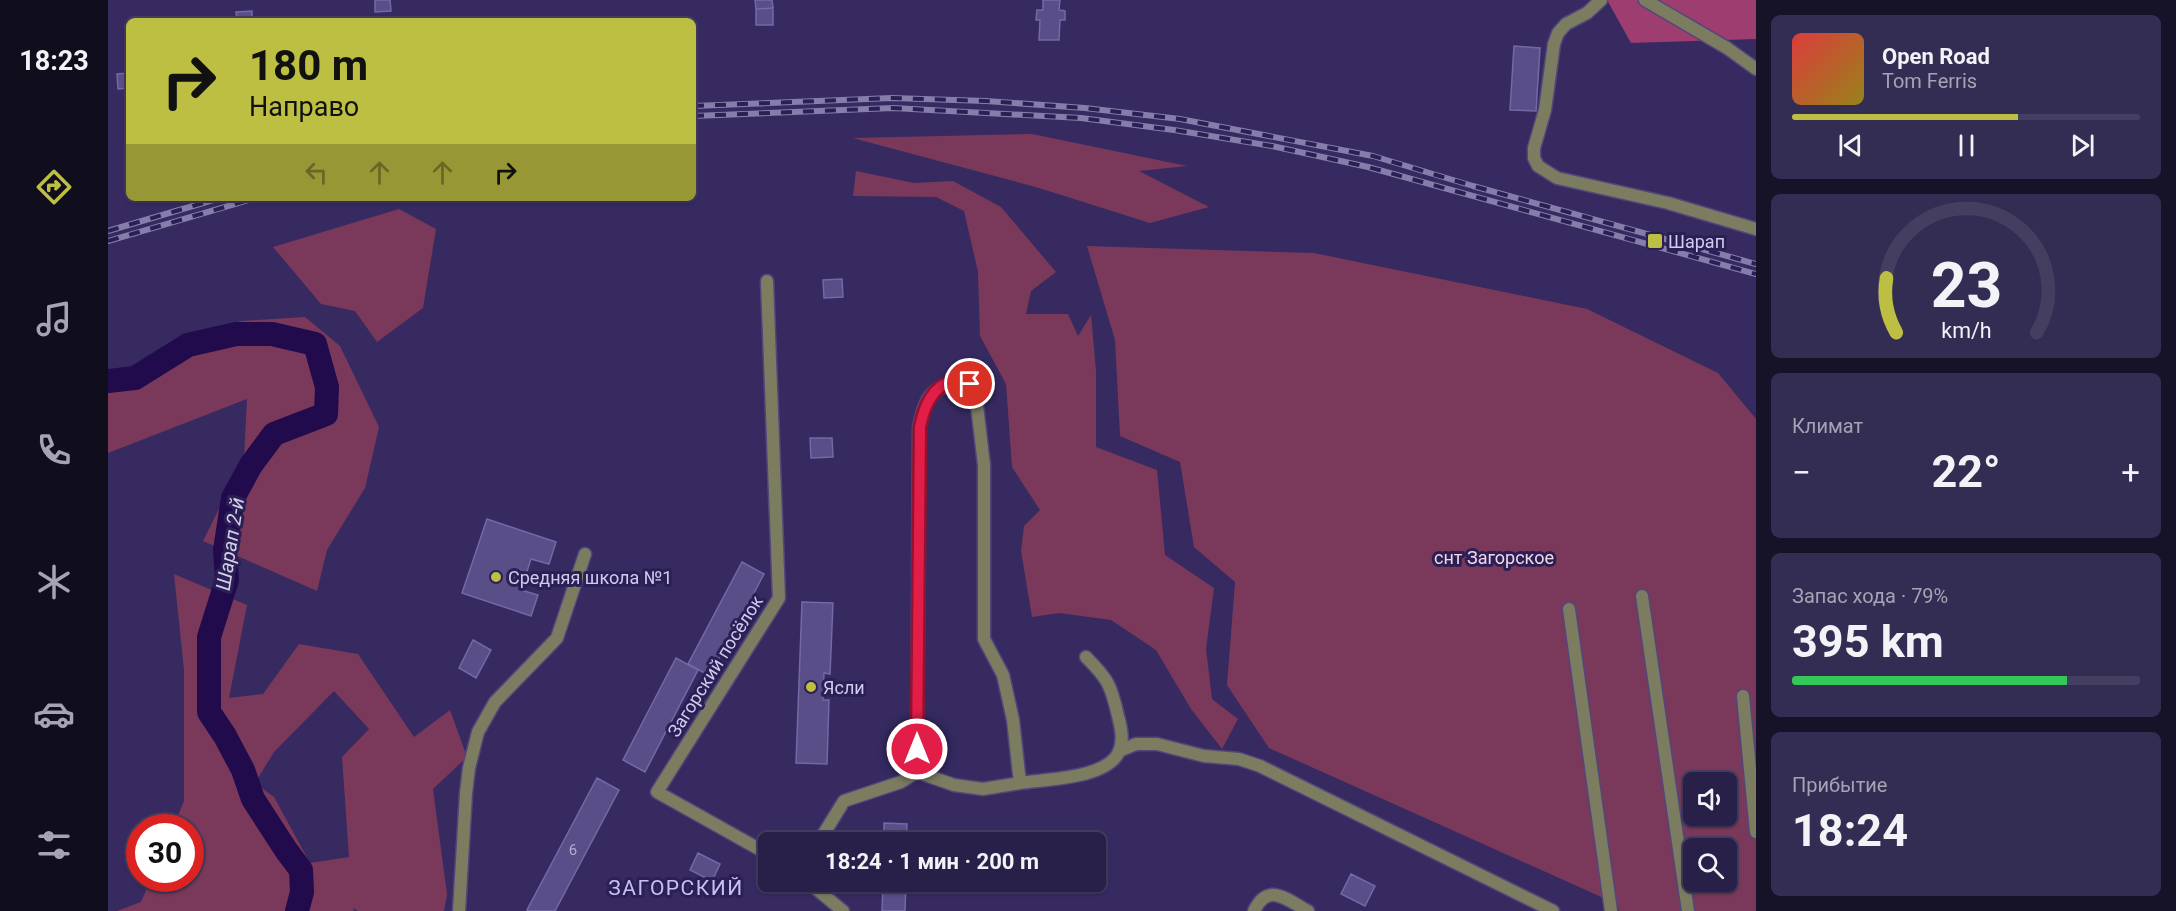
<!DOCTYPE html>
<html lang="ru">
<meta charset="utf-8">
<style>
body{margin:0;font-family:Roboto,sans-serif;background:#342d53;color:#f1f3f6;height:100vh;display:flex;flex-direction:column;font-size:22px;white-space:nowrap}
*{box-sizing:border-box;margin:0}
p{font-size:20px;color:#a5a3b4}
.icon{flex:none;width:33px;height:33px;fill:none;stroke:currentColor;stroke-width:2;stroke-linecap:round;stroke-linejoin:round}
.map{position:relative;flex:1;overflow:hidden}
.drawer{display:flex;flex-direction:column;gap:15px;padding:15px;background:#161228;width:420px}
.drawer>*{flex:none}
.guide{position:absolute;left:18px;top:18px;width:570px;height:183px;border-radius:9px;box-shadow:0 2px 4px #0004,0 0 0 2px #443e61;background:#bdbf43;color:#111;overflow:hidden}
.buttons{position:absolute;left:1575px;top:772px;display:grid;gap:12px}
.buttons a{display:grid;place-items:center;width:54px;height:54px;border-radius:9px;background:#282049;box-shadow:0 2px 4px #0004,0 0 0 2px #443e61;font-size:30px}
.speed{position:absolute;left:18px;top:814px;display:flex;gap:12px;font-size:30px;font-weight:700;text-align:center}
.speed>*{display:grid;place-content:center;width:78px;height:78px;border-radius:50%;background:#282049;box-shadow:0 2px 4px #0004,0 0 0 2px #443e61;line-height:1}
.speed .limit{border:9px solid #d22;background:#fff;color:#111}
.pin{position:absolute;display:grid;place-items:center;width:51px;height:51px;color:#fff;margin:-26px;border:3px solid #fff;border-radius:50%;box-shadow:0 2px 6px #0007}
.me{position:absolute;width:66px;margin:-33px;rotate:0deg;stroke-linejoin:round;filter:drop-shadow(0 0 4px #0008)}
.turn{display:flex;align-items:center;gap:21px;height:126px;padding:0 24px;font-size:27px}
.turn .icon{width:78px;height:78px;stroke-width:2.5}
.turn b{display:block;font-size:42px;line-height:51px}
.lanes{display:flex;align-items:center;height:57px;padding:0 24px;background:#0003;justify-content:center;gap:30px;direction:ltr}
.lanes .off{opacity:.35}
.big{font-size:45px;font-weight:700;line-height:1.1}
.drawer .widget{flex:1;display:flex;flex-direction:column;justify-content:center;gap:9px;min-width:0;padding:0 21px;border-radius:9px;background:#342d53}
.drawer .dial{align-items:center;gap:0}
.dial svg{height:156px;overflow:visible;fill:none;stroke:#443e61;stroke-width:7;stroke-linecap:round;text-anchor:middle}
.dial text{fill:#f1f3f6;stroke:none}
.song{display:flex;align-items:center;gap:18px}
.cover{width:72px;height:72px;border-radius:9px;background:linear-gradient(135deg,hsl(0 70% 55%),hsl(50 70% 35%))}
.played{height:6px;border-radius:3px;background:linear-gradient(90deg,#bdbf43 65%,#443e61 65%)}
.keys{display:flex;justify-content:space-around;direction:ltr}
.heat{display:flex;justify-content:space-between;align-items:center;font-size:33px;direction:ltr}
.charge{height:9px;border-radius:4px;background:linear-gradient(90deg,#34c759 79%,#443e61 0)}
.trip{position:absolute;left:650px;top:832px;width:348px;height:60px;border-radius:9px;background:#282049;box-shadow:0 2px 4px #0004,0 0 0 2px #443e61;font-weight:700;line-height:60px;text-align:center}
main{display:flex;flex:1;min-height:0}
.tab-bar{display:flex;flex-direction:column;width:108px;justify-content:space-around;align-items:center;background:#100d1d;color:#a5a3b4}
.tab-bar .icon{width:42px;height:42px}
.tab-bar .active{color:#bdbf43}
.tab-bar b{font-size:27px;color:#f1f3f6}
.map>svg:first-child{display:block}
.green{fill:#7a395a;fill-rule:evenodd}
.forest{fill:#9e3d70}
.lines{fill:none;stroke-linecap:round;stroke-linejoin:round}
.river{stroke:#210b4d;stroke-width:24}
.building{fill:#594e88;stroke:#7369a6;stroke-width:1.5}
.minor-casing{stroke:#52477a;stroke-width:15}
.minor{stroke:#7b7c60;stroke-width:12}
.rail-casing{stroke:#867eaa;stroke-width:6}
.rail{stroke:#2c1f55;stroke-width:4;stroke-dasharray:11;stroke-linecap:butt}
.route-casing{stroke:#92132f;stroke-width:15}
.route{stroke:#e11d48;stroke-width:10}
.poi-dot{fill:#bdbf43;stroke:#2c1f55;stroke-width:2}
.labels{text-anchor:middle;dominant-baseline:central;stroke-width:6;stroke-linejoin:round;paint-order:stroke}
.number-label{font-size:15px;fill:#b2acd4}
.poi-label{font-size:18px;fill:#d0ccee;stroke:#2c1f55;text-anchor:start}
.park-label{font-size:18px;fill:#f2d7e3;stroke:#2c1f55}
.street-label{font-size:18px;fill:#d0ccee;stroke:#2c1f55}
.water-label{font-size:20px;font-style:italic;fill:#d4d2ea;stroke:#2c1f55}
.quarter-label{font-size:21px;letter-spacing:1.5px;fill:#c7c0f6;stroke:#2c1f55}
</style>
<main>
<nav class="tab-bar">
<b>18:23</b>
<svg class="icon active" aria-label="directions" viewBox="0 0 24 24"><path d="M12 3l9 9-9 9-9-9zM9 14v-3h6M13 9l2 2-2 2"/></svg>
<svg class="icon" aria-label="music" viewBox="0 0 24 24"><path d="M9 18V5l10-2v13"/><circle cx="6" cy="18" r="3"/><circle cx="16" cy="16" r="3"/></svg>
<svg class="icon" aria-label="phone" viewBox="0 0 24 24"><path d="M5 4h4l2 5-3 2q2 4 5 5l2-3 5 2v4C11 20 4 13 5 4z"/></svg>
<svg class="icon" aria-label="climate" viewBox="0 0 24 24"><path d="M12 3v18M4 7l16 10M4 17L20 7"/></svg>
<svg class="icon" aria-label="car" viewBox="0 0 24 24"><path d="M5 17H2v-5l4-1 3-4h7l3 4 3 1v5h-3M9 17h6M6 11h13"/><circle cx="7" cy="17" r="2"/><circle cx="17" cy="17" r="2"/></svg>
<svg class="icon" aria-label="filters" viewBox="0 0 24 24"><path d="M4 7h16M4 17h16"/><circle cx="9" cy="7" r="2"/><circle cx="15" cy="17" r="2"/></svg>
</nav>
<div class="map">
<svg width="1648" height="911" viewBox="0 0 1648 911">
<rect width="100%" height="100%" fill="#362a61"/>
<path class="green" d="M924 134 1079 166 1031 171 1101 207 1042 223 931 188 745 138Z
M748 171 806 183 845 181 893 207 948 272 923 291 918 314H960L970 336 983 315 988 371V447L1049 470 1057 555 1106 588 1098 649 1104 699 1130 719 1114 749 1083 709 1048 650 1003 620 951 613 924 617 913 551 916 526 932 510 904 467 898 384 872 336 870 272 856 211 828 197 745 196Z
M291 209 328 229 315 308 269 342 247 311 213 304 165 247Z
M979 246 1206 253 1479 309 1610 373 1648 419V911H1511L1509 904 1161 748 1119 685 1127 582 1086 547 1072 462 1012 436 1007 340ZM1586 783H1618V816H1586ZM1586 849H1618V882H1586Z
M197 317 232 346 271 427 257 488 219 550 209 591 95 541 136 458 139 399 0 453V371L45 366 132 321Z
M66 574 139 605 121 698 155 694 191 644 250 654 306 737 342 710 359 757 325 789 339 894 336 911H250L245 908 246 911H9L33 902 43 879H82V828H65L76 801V670ZM226 691 261 729 234 757 241 857 202 863 166 797 147 783 166 752Z"/>
<path class="forest" d="M1499 0H1648V39L1523 43Z"/>
<g class="lines">
<path class="river" d="M0 381 27 378 80 345 128 334H164L207 344 219 387 218 414 166 434 143 465 125 498 117 550 119 580 101 637V712L117 736 135 770 145 799 178 850 193 870 194 892 189 911"/>
</g>
<path class="building" d="M267 0H282L283 11 267 12Z
M647 0H664L665 8 648 9Z
M935 0H952L951 10 957 11V20H952L951 40H931L932 20H928L929 10H935Z
M665 8V25H648V9Z
M144 11V21H129L128 12Z
M1406 46 1432 48 1428 111 1402 110Z
M21 73V88L10 89 9 74Z
M734 279 735 297 716 298 715 280Z
M702 438H724L725 457 703 458Z
M379 519 448 542 441 564 423 559 413 590 430 595 423 616 354 593Z
M634 562 656 574 602 676 580 664Z
M694 602 725 603 722 674 716 673 715 700H721L719 764 688 763Z
M365 640 383 650 368 678 351 668Z
M568 658 590 670 537 772 515 760Z
M489 778 511 790 447 911H421L419 910Z
M776 823 799 824 798 843H776Z
M590 853 612 864 604 881 582 870Z
M1243 874 1267 886 1257 906 1233 894Z
M775 882H798L797 911H774Z"/>
<g class="lines">
<g class="minor-casing">
<path id="minor" d="M1493 0 1479 13 1458 24 1450 33 1446 44 1437 110 1426 148V158L1430 166 1449 178 1560 203 1648 229
M1537 0 1619 48 1648 69
M659 281 671 598 549 792 660 854
M856 382 863 384 867 389 876 465V639L895 675 905 720 912 783 875 789 846 785 809 772 811 427C818 395 823 386 856 382Z
M1534 596 1580 911
M1461 609 1503 911
M1635 696 1648 832
M1011 751 1028 744H1049L1096 756 1131 759 1152 766 1445 911
M912 783C938 779 998 779 1011 752 1016 740 1013 727 1010 716 1003 685 1000 679 978 657
M710 843 736 801 793 782 809 772
M700 882 735 911
M351 911 358 793 361 768 370 732 387 702 449 638 477 554
M1146 911C1160 881 1179 900 1200 911"/>
</g>
<use href="#minor" class="minor"/>
<g class="rail-casing">
<path id="rail" d="M585 106 784 98 878 101 977 108 1072 119 1265 156 1365 186 1648 264
M585 116 785 108 973 118 1066 130 1164 146 1260 167 1648 274
M0 231 112 198
M0 241 148 198"/>
</g>
<use href="#rail" class="rail"/>
</g>
<g class="lines">
<g class="route-casing">
<path id="route" d="M809 749 812 427C817 401 830 374 862 384"/>
</g>
<use href="#route" class="route"/>
</g>
<g class="poi-dot">
<rect x="1539" y="233" width="16" height="16" rx="3"/>
<circle cx="388" cy="577" r="6"/>
<circle cx="703" cy="687" r="6"/>
</g>
<g class="labels">
<g class="number-label">
<text x="465" y="850">6</text>
</g>
<g class="poi-label">
<text x="1560" y="241">Шарап</text>
<text x="400" y="577">Средняя школа №1</text>
<text x="715" y="687">Ясли</text>
</g>
<g class="park-label">
<text x="1386" y="557">снт Загорское</text>
</g>
<g class="street-label">
<text transform="translate(607 666) rotate(-58)">Загорский посёлок</text>
</g>
<g class="water-label">
<text transform="translate(122 544) rotate(-81)">Шарап 2-й</text>
</g>
<g class="quarter-label">
<text x="568" y="888">ЗАГОРСКИЙ</text>
</g>
</g>
</svg>
<div class="buttons">
<a><svg class="icon" aria-label="sound" viewBox="0 0 24 24"><path d="M4 9h4l5-4v14l-5-4H4zM17 9q2 3 0 6"/></svg></a>
<a><svg class="icon" aria-label="search" viewBox="0 0 24 24"><circle cx="10" cy="10" r="6"/><path d="M15 15l6 6"/></svg></a>
</div>
<div class="speed"><div class="limit">30</div></div>
<div class="pin" style="left:862px;top:384px;background:#d93025"><svg class="icon" aria-label="arrive" viewBox="0 0 24 24"><path d="M6 21V4h12l-3 4 3 4H6"/></svg></div>
<svg class="me" style="left:809px;top:749px" viewBox="-20 -20 40 40"><circle r="17" fill="#e11d48" stroke="#fff" stroke-width="3"/><path d="M0-11L8 9 0 5-8 9z" fill="#fff"/></svg>
<div class="trip">18:24 · 1 мин · 200 m</div>
<div class="guide">
<div class="turn"><svg class="icon" aria-label="right" viewBox="0 0 24 24"><path d="M7 20v-9h11M14 6l5 5-5 5"/></svg><div><b>180 m</b>Направо</div></div>
<div class="lanes"><svg class="icon off" aria-label="left" viewBox="0 0 24 24"><path d="M17 20v-9H6M10 6l-5 5 5 5"/></svg><svg class="icon off" aria-label="ahead" viewBox="0 0 24 24"><path d="M12 20V5M6 11l6-6 6 6"/></svg><svg class="icon off" aria-label="ahead" viewBox="0 0 24 24"><path d="M12 20V5M6 11l6-6 6 6"/></svg><svg class="icon" aria-label="right" viewBox="0 0 24 24"><path d="M7 20v-9h11M14 6l5 5-5 5"/></svg></div>
</div>
</div>
<section class="drawer">
<div class="widget">
<div class="song"><i class="cover"></i><div><b>Open Road</b><p>Tom Ferris</p></div></div>
<div class="played"></div>
<div class="keys"><svg class="icon" aria-label="previous" viewBox="0 0 24 24"><path d="M18 5L8 12l10 7zM5 5v14"/></svg><svg class="icon" aria-label="pause" viewBox="0 0 24 24"><path d="M8 5v14M16 5v14"/></svg><svg class="icon" aria-label="next" viewBox="0 0 24 24"><path d="M6 5l10 7-10 7zM19 5v14"/></svg></div>
</div>
<div class="widget dial"><svg viewBox="0 0 100 80">
<path d="M14 69A42 42 0 1 1 86 69"/>
<path d="M14 69A42 42 0 0 1 9 41" stroke="#bdbf43"/>
<text x="50" y="56" font-size="32" font-weight="700">23</text>
<text x="50" y="72" font-size="11">km/h</text>
</svg></div>
<div class="widget"><p>Климат</p>
<div class="heat"><a>−</a><b class="big">22°</b><a>+</a></div>
</div>
<div class="widget"><p>Запас хода · 79%</p><b class="big">395 km</b><div class="charge"></div></div>
<div class="widget"><p>Прибытие</p><b class="big">18:24</b></div>
</section>
</main>
